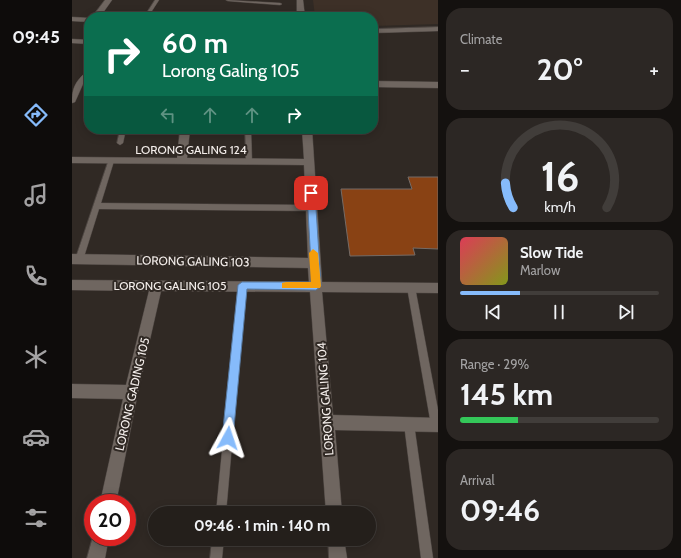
<!DOCTYPE html>
<meta charset="utf-8">
<style>
body{margin:0;font-family:Cabin,sans-serif;background:#2c2724;color:#f1f3f6;height:100vh;display:flex;flex-direction:column;font-size:15px;white-space:nowrap}
*{box-sizing:border-box;margin:0}
p{font-size:13px;color:#a3a2a3}
.icon{flex:none;width:22px;height:22px;fill:none;stroke:currentColor;stroke-width:2;stroke-linecap:round;stroke-linejoin:round}
.map{position:relative;flex:1;overflow:hidden}
.details{display:flex;flex-direction:column;gap:8px;padding:8px;background:#14110f;width:243px}
.details>*{flex:none}
.banner{position:absolute;left:12px;top:12px;width:294px;height:122px;border-radius:16px;box-shadow:0 2px 10px #0003,0 0 0 1px #413d3a;background:#0b6e4f;color:#fff;overflow:hidden}
.speed{position:absolute;left:12px;top:494px;display:flex;gap:8px;font-size:20px;font-weight:700;text-align:center}
.speed>*{display:grid;place-content:center;width:52px;height:52px;border-radius:50%;background:#241f1b;box-shadow:0 2px 10px #0003,0 0 0 1px #413d3a;line-height:1}
.speed .limit{border:6px solid #d22;background:#fff;color:#111}
.pin{position:absolute;display:grid;place-items:center;width:34px;height:34px;color:#fff;margin:-17px;border-radius:8px;box-shadow:0 2px 6px #0006}
.me{position:absolute;width:44px;margin:-22px;rotate:5deg;stroke-linejoin:round;filter:drop-shadow(0 0 3px #0008)}
.turn{display:flex;align-items:center;gap:14px;height:84px;padding:0 12px;font-size:18px}
.turn .icon{width:52px;height:52px;stroke-width:2.5}
.turn b{display:block;font-size:28px;line-height:34px}
.lanes{display:flex;align-items:center;height:38px;padding:0 12px;background:#0003;justify-content:center;gap:20px;direction:ltr}
.lanes .off{opacity:.35}
.big{font-size:30px;font-weight:800;line-height:1.1}
.details .card{flex:1;display:flex;flex-direction:column;justify-content:center;gap:6px;min-width:0;padding:0 14px;border-radius:16px;background:#2c2724}
.details .dial{align-items:center;gap:0}
.dial svg{height:104px;overflow:visible;fill:none;stroke:#413d3a;stroke-width:7;stroke-linecap:round;text-anchor:middle}
.dial text{fill:#f1f3f6;stroke:none}
.song{display:flex;align-items:center;gap:12px}
.cover{width:48px;height:48px;border-radius:6px;background:linear-gradient(135deg,hsl(350 70% 55%),hsl(70 70% 35%))}
.played{height:4px;border-radius:2px;background:linear-gradient(90deg,#86bbfb 30%,#413d3a 30%)}
.keys{display:flex;justify-content:space-around;direction:ltr}
.heat{display:flex;justify-content:space-between;align-items:center;font-size:22px;direction:ltr}
.charge{height:6px;border-radius:3px;background:linear-gradient(90deg,#34c759 29%,#413d3a 0)}
.trip{position:absolute;left:76px;top:506px;width:228px;height:40px;border-radius:20px;background:#241f1b;box-shadow:0 2px 10px #0003,0 0 0 1px #413d3a;font-weight:800;line-height:40px;text-align:center}
main{display:flex;flex:1;min-height:0}
.menu{display:flex;flex-direction:column;width:72px;justify-content:space-around;align-items:center;background:#0e0c0b;color:#a3a2a3}
.menu .icon{width:28px;height:28px}
.menu .active{color:#86bbfb}
.menu b{font-size:18px;color:#f1f3f6}
.map>svg:first-child{display:block}
.built{fill:#3d3027}
.building{fill:#894214;stroke:#756b66}
.lines{fill:none;stroke-linecap:round;stroke-linejoin:round}
.lane-casing{stroke:#4d4642;stroke-width:1}
.street-casing{stroke:#4d4642;stroke-width:1}
.lane{fill:#6f6660;fill-rule:evenodd}
.street{fill:#6f6660;fill-rule:evenodd}
.route{fill:#86bbfb;stroke:#577aa3}
.slow{fill:#f59e0b}
.labels{text-anchor:middle;dominant-baseline:central;stroke-width:4;stroke-linejoin:round;paint-order:stroke}
.street-label{font-size:12px;fill:#f4eeeb;stroke:#302924}
</style>
<main>
<nav class="menu">
<b>09:45</b>
<svg class="icon active" aria-label="directions" viewBox="0 0 24 24"><path d="M12 3l9 9-9 9-9-9zM9 14v-3h6M13 9l2 2-2 2"/></svg>
<svg class="icon" aria-label="music" viewBox="0 0 24 24"><path d="M9 18V5l10-2v13"/><circle cx="6" cy="18" r="3"/><circle cx="16" cy="16" r="3"/></svg>
<svg class="icon" aria-label="phone" viewBox="0 0 24 24"><path d="M5 4h4l2 5-3 2q2 4 5 5l2-3 5 2v4C11 20 4 13 5 4z"/></svg>
<svg class="icon" aria-label="climate" viewBox="0 0 24 24"><path d="M12 3v18M4 7l16 10M4 17L20 7"/></svg>
<svg class="icon" aria-label="car" viewBox="0 0 24 24"><path d="M5 17H2v-5l4-1 3-4h7l3 4 3 1v5h-3M9 17h6M6 11h13"/><circle cx="7" cy="17" r="2"/><circle cx="17" cy="17" r="2"/></svg>
<svg class="icon" aria-label="filters" viewBox="0 0 24 24"><path d="M4 7h16M4 17h16"/><circle cx="9" cy="7" r="2"/><circle cx="15" cy="17" r="2"/></svg>
</nav>
<div class="map">
<svg width="366" height="558" viewBox="0 0 366 558">
<rect width="100%" height="100%" fill="#302924"/>
<path class="built" d="M241 0H366V24L301 26V17H243Z"/>
<path class="building" d="M336 177H366V249L341 248 343 255 278 256 269 189H340Z"/>
<g class="lines">
<g class="lane-casing">
<path id="lane" d="M83 0H87L76 17H72Z
M154 0 208 3 210 4 208 5 156 1Z
M0 39 17 40V44L0 43Z
M48 129H54L51 143 48 145 45 143Z
M173 129H179L180 162 177 164 174 162Z
M37 159H41L42 161 29 203 240 205 244 208 240 211 27 209 11 260 10 262H4L3 260Z
M170 282 173 283 174 285 154 513H144L166 285 167 283Z
M339 284 342 285 343 287 366 410V429L364 430 361 428 359 425 335 287 336 285Z
M337 419 340 421 342 424 361 558H349L332 424 334 421Z
M140 539H152L150 558H138Z"/>
</g>
<g class="street-casing">
<path id="street" d="M33 0H40L28 17H20Z
M225 0H231L233 17H225Z
M0 17 17 18V22L0 21Z
M366 27V31L301 33V29Z
M14 72H17V78L11 84 3 102 0 103C0 88 3 82 14 72Z
M301 81 366 82V88L301 87Z
M108 129H118L115 158 232 159 230 129H240L250 282 366 283V293L250 292 261 415 366 418V432L263 430 270 513H254L238 292 89 291 66 392 44 503H28L51 399 0 398V384L54 385 77 291 0 290V280L237 282 236 268 0 264V254L236 258 232 165 0 163V157L105 158Z
M21 536 37 537 33 558H15Z
M256 539H272L275 558H257Z"/>
</g>
<use href="#lane" class="lane"/>
<use href="#street" class="street"/>
</g>
<path class="route" d="M239 190 243 193 249 286 244 290 175 289 161 438 160 442 156 444 152 442 150 438 166 285 170 282H240L235 193Z"/>
<path class="slow" d="M241 249 246 253 249 286 248 288H210V283L214 282H239L237 253Z"/>
<g class="labels">
<g class="street-label">
<text x="119" y="149">LORONG GALING 124</text>
<text transform="translate(121 261) rotate(1)">LORONG GALING 103</text>
<text x="98" y="285">LORONG GALING 105</text>
<text transform="translate(60 394) rotate(-77)">LORONG GADING 105</text>
<text transform="translate(253 399) rotate(-94)">LORONG GALING 104</text>
</g>
</g>
</svg>
<div class="speed"><div class="limit">20</div></div>
<div class="pin" style="left:239px;top:193px;background:#d93025"><svg class="icon" aria-label="arrive" viewBox="0 0 24 24"><path d="M6 21V4h12l-3 4 3 4H6"/></svg></div>
<svg class="me" style="left:156px;top:438px" viewBox="-20 -20 40 40"><path d="M0-17L14 15 0 8-14 15z" fill="#86bbfb" stroke="#fff" stroke-width="4"/></svg>
<div class="trip">09:46 · 1 min · 140 m</div>
<div class="banner">
<div class="turn"><svg class="icon" aria-label="right" viewBox="0 0 24 24"><path d="M7 20v-9h11M14 6l5 5-5 5"/></svg><div><b>60 m</b>Lorong Galing 105</div></div>
<div class="lanes"><svg class="icon off" aria-label="left" viewBox="0 0 24 24"><path d="M17 20v-9H6M10 6l-5 5 5 5"/></svg><svg class="icon off" aria-label="ahead" viewBox="0 0 24 24"><path d="M12 20V5M6 11l6-6 6 6"/></svg><svg class="icon off" aria-label="ahead" viewBox="0 0 24 24"><path d="M12 20V5M6 11l6-6 6 6"/></svg><svg class="icon" aria-label="right" viewBox="0 0 24 24"><path d="M7 20v-9h11M14 6l5 5-5 5"/></svg></div>
</div>
</div>
<section class="details">
<div class="card"><p>Climate</p>
<div class="heat"><a>−</a><b class="big">20°</b><a>+</a></div>
</div>
<div class="card dial"><svg viewBox="0 0 100 80">
<path d="M14 69A42 42 0 1 1 86 69"/>
<path d="M14 69A42 42 0 0 1 8 50" stroke="#86bbfb"/>
<text x="50" y="56" font-size="32" font-weight="700">16</text>
<text x="50" y="72" font-size="11">km/h</text>
</svg></div>
<div class="card">
<div class="song"><i class="cover"></i><div><b>Slow Tide</b><p>Marlow</p></div></div>
<div class="played"></div>
<div class="keys"><svg class="icon" aria-label="previous" viewBox="0 0 24 24"><path d="M18 5L8 12l10 7zM5 5v14"/></svg><svg class="icon" aria-label="pause" viewBox="0 0 24 24"><path d="M8 5v14M16 5v14"/></svg><svg class="icon" aria-label="next" viewBox="0 0 24 24"><path d="M6 5l10 7-10 7zM19 5v14"/></svg></div>
</div>
<div class="card"><p>Range · 29%</p><b class="big">145 km</b><div class="charge"></div></div>
<div class="card"><p>Arrival</p><b class="big">09:46</b></div>
</section>
</main>
